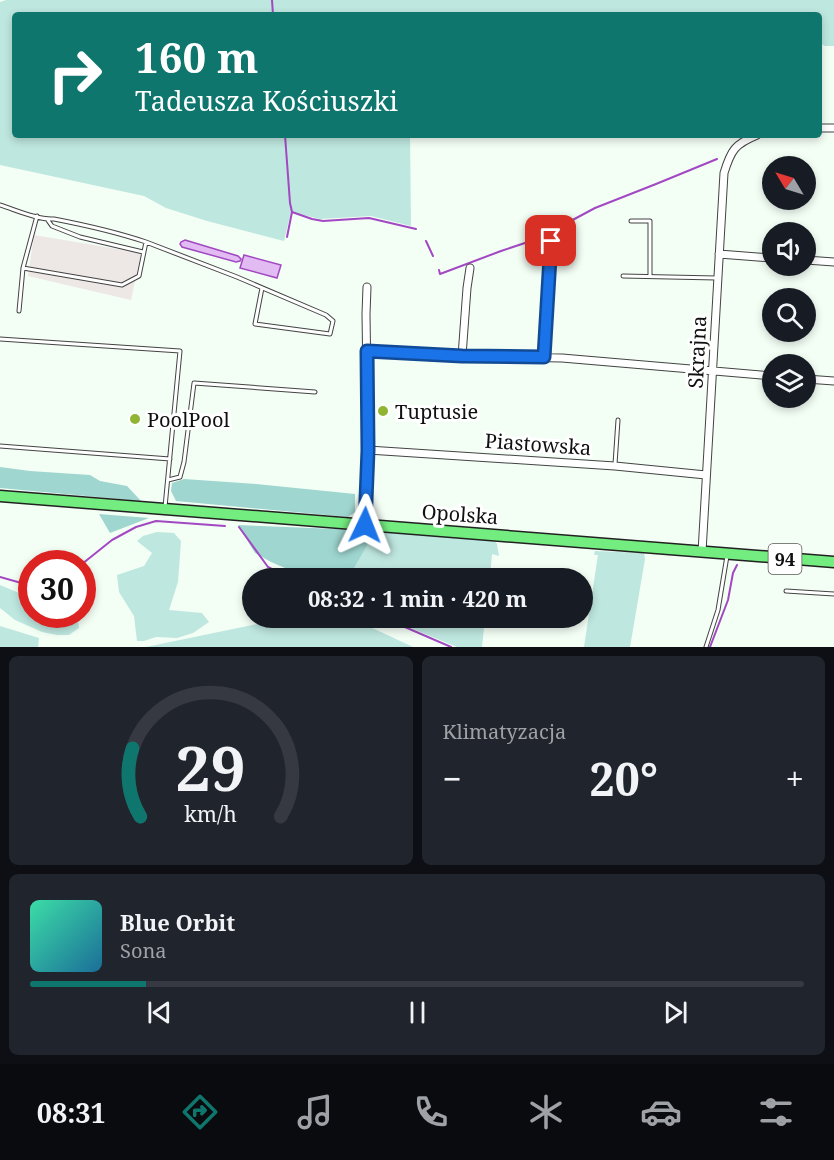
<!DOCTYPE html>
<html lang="pl">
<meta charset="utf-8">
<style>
body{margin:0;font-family:"Noto Serif",serif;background:#20242c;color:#f1f3f6;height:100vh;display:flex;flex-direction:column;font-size:22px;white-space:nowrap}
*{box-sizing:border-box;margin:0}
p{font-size:20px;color:#9ea1a6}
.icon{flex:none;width:33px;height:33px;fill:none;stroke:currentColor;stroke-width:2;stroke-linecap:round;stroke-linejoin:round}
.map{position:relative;height:647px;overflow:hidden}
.details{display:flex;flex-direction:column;gap:9px;padding:9px;background:#0d0f14;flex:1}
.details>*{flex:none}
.banner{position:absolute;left:12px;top:12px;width:810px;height:126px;border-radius:6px;box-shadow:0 3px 9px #0003;background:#0f766e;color:#fff;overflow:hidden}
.needle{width:39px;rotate:308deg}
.controls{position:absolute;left:762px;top:156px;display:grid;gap:12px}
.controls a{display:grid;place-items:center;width:54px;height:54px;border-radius:50%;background:#171b24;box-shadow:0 3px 9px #0003;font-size:30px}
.speed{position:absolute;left:18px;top:550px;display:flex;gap:12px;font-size:30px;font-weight:700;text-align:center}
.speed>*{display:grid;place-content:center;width:78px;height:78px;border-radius:50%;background:#171b24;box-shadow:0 3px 9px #0003;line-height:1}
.speed .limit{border:9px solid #d22;background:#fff;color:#111}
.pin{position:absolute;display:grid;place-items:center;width:51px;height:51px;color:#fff;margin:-26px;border-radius:12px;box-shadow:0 3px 9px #0006}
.me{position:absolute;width:66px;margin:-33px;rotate:2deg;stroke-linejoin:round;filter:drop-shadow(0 0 4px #0008)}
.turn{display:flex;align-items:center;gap:21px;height:126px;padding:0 24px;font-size:27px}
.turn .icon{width:78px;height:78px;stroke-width:2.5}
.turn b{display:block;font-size:42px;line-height:51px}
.big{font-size:45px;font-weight:700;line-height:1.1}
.details .widget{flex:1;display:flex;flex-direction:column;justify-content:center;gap:9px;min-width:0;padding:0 21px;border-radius:9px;background:#20242c}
.details .dial{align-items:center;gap:0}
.dial svg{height:156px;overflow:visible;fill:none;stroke:#363941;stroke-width:7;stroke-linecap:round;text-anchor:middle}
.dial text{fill:#f1f3f6;stroke:none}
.song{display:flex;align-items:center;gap:18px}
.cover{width:72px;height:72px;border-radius:9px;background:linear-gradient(135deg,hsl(160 70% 55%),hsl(200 70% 35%))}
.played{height:6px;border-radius:3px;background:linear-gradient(90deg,#0f766e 15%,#363941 15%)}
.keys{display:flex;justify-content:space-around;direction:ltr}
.heat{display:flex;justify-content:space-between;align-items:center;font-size:33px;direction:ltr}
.details .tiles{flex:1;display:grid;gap:9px;grid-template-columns:1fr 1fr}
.widget:last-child{grid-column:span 2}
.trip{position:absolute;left:242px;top:568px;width:351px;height:60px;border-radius:30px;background:#171b24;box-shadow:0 3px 9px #0003;font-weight:700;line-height:60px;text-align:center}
.tabs{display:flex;height:96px;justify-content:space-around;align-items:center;background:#090b0e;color:#9ea1a6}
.tabs .icon{width:42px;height:42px}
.tabs .active{color:#0f766e}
.tabs b{font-size:27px;color:#f1f3f6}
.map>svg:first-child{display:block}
.industrial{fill:#ede7e5}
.green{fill:#bee7df}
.forest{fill:#9fd6d0}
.water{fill:#e2bbf2;stroke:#a348c3;stroke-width:1.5}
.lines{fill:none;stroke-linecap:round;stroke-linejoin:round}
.stream{stroke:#a348c3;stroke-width:2}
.service-casing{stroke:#434343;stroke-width:5}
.minor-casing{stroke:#434343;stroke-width:9}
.primary-casing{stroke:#212121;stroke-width:13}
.service{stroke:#fff;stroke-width:3}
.minor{stroke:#fff;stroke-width:7}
.primary{stroke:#74ed80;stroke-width:10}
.route-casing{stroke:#114b97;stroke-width:15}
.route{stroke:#1a73e8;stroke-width:10}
.poi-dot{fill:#8fb532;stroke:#fff;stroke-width:2}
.labels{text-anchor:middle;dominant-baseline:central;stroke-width:6;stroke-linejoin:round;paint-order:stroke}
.shield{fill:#fff;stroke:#585858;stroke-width:1.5}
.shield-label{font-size:18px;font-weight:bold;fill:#101010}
.street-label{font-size:20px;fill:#101010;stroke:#fff}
.poi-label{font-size:20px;fill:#101010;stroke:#fff;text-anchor:start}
</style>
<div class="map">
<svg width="834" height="647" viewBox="0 0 834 647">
<rect width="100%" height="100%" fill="#f3fef5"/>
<path class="industrial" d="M34 235 141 253 131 300 28 276Z"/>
<path class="green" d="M6 0H834V46H825L819 43V15H15V135H410L411 226 371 216 320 219 291 212 284 241 207 221 166 208 144 196 0 165V2Z
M362 530 495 541 497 544 499 556 492 554 490 579H353V570L371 539Z
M157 532 174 533 181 541 178 582 169 610 202 613 209 622 193 633 177 638 156 637 144 641H137L134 616 119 592 117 575 144 566 152 553 137 541 143 536Z
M595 551 644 553 645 559 630 647H584L598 555H594Z
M0 585 31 598 32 615H77L79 628 69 635H57L42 632 15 620 0 608Z
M286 618H351L413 647H146Z
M386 618H485L482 647H457Z
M0 626 39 638 38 647H0Z"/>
<path class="forest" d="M0 467 30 471 90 475 100 481 127 486 141 501 0 488Z
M184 479 256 484 355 494V512L348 517 176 501 171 491 172 483Z
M99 514 149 518 110 533Z
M238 525 362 530 371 539 353 570V579H311L271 562 255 553Z"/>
<path class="water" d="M185 240 238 256 241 259 240 261 236 262 182 247 180 244 181 242Z
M244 255 281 265 277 278 240 268Z"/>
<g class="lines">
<path class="stream" d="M272 0 273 15
M285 135 290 203 292 212 287 237
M292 212 312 219 323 221 369 218 416 229
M426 241 433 256
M439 270 440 274 501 251 537 239 595 208 656 184 717 159
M239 527 268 567 287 577
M82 564 112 540 136 527 156 521 225 526
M0 577 32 586
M384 618 451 647
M710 647 728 600 733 573 737 565"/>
<g class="service-casing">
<path id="service" d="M0 205C16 210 38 220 54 219 85 225 116 232 146 242L139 276 122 285 23 268 37 216
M47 219 52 226 80 237 143 252
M631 221H650V276
M146 242 237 277 326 315 333 321 330 334 255 324 262 288
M623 276 716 278
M19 311 23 268
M0 339 180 351 165 507
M0 446 170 459
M615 464 618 420
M168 480 180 477 184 462 194 383 315 392
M786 591 834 594
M706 647 718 610 727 556"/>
</g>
<g class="minor-casing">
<path id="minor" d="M819 128H834
M719 254 772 258
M806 260 834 262
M367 351 462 356 562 358 772 376
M462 356 467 288 470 268
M544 357 551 241
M806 379 834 381
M368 450 615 466 706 475
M365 525 368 450 366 314 367 287
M702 552 724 173C731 150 735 144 757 135"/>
</g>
<g class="primary-casing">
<path id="primary" d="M0 496 834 562"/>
</g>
<use href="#service" class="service"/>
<use href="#minor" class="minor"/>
<use href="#primary" class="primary"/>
</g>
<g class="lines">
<g class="route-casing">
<path id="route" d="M365 525 368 450 367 351 462 356 544 357 551 241"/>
</g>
<use href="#route" class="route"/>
</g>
<g class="poi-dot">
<circle cx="383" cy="411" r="6"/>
<circle cx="135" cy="419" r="6"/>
</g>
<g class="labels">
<rect class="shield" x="768.5" y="544" width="33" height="30" rx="4.5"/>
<g class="shield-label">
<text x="785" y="559">94</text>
</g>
<g class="street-label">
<text transform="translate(697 352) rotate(-87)">Skrajna</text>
<text transform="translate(538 444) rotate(4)">Piastowska</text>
<text transform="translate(460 514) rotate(4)">Opolska</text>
</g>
<g class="poi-label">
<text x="395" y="411">Tuptusie</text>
<text x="147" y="419">PoolPool</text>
</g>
</g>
</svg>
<div class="controls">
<a><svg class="needle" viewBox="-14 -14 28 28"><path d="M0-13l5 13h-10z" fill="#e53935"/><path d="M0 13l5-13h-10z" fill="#9ea1a6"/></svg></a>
<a><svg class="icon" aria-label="sound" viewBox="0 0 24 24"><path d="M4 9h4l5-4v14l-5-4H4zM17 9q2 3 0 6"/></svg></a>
<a><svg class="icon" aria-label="search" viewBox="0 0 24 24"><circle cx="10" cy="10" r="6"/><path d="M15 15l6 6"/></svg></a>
<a><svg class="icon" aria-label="layers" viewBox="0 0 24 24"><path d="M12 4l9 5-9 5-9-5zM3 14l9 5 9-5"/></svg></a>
</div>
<div class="speed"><div class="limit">30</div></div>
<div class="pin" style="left:551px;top:241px;background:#d93025"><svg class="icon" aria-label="arrive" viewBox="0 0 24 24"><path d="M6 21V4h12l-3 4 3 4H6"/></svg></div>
<svg class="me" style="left:365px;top:525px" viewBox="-20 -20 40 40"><path d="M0-17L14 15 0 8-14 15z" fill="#1a73e8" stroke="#fff" stroke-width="4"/></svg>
<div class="trip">08:32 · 1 min · 420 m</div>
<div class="banner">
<div class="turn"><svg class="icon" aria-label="right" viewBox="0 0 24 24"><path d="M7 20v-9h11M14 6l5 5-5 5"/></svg><div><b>160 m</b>Tadeusza Kościuszki</div></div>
</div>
</div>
<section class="details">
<div class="tiles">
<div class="widget dial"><svg viewBox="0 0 100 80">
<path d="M14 69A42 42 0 1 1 86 69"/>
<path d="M14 69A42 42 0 0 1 10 34" stroke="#0f766e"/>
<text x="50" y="56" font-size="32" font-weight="700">29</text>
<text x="50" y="72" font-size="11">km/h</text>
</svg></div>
<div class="widget"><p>Klimatyzacja</p>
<div class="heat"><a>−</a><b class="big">20°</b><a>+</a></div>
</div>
<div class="widget">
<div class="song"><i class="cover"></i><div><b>Blue Orbit</b><p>Sona</p></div></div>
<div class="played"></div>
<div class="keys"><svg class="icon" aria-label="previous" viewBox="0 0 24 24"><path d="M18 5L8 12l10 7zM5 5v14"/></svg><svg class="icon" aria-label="pause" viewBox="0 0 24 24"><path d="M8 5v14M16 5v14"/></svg><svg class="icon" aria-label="next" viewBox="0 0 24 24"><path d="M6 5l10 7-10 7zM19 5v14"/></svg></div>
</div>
</div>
</section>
<nav class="tabs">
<b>08:31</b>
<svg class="icon active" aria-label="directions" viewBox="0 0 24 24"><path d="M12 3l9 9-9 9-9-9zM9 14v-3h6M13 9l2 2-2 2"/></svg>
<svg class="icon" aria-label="music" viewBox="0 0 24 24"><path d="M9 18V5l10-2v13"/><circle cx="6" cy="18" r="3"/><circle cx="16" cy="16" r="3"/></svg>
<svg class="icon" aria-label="phone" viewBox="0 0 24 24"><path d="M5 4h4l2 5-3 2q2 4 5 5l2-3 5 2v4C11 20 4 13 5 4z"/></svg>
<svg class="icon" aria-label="climate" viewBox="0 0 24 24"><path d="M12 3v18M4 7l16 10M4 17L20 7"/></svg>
<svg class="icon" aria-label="car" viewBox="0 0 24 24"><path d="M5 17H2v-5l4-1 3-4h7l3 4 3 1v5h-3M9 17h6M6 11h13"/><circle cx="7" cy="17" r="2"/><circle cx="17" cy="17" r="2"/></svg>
<svg class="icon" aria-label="filters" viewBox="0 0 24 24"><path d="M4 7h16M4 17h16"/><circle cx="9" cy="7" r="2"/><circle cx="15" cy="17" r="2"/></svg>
</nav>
